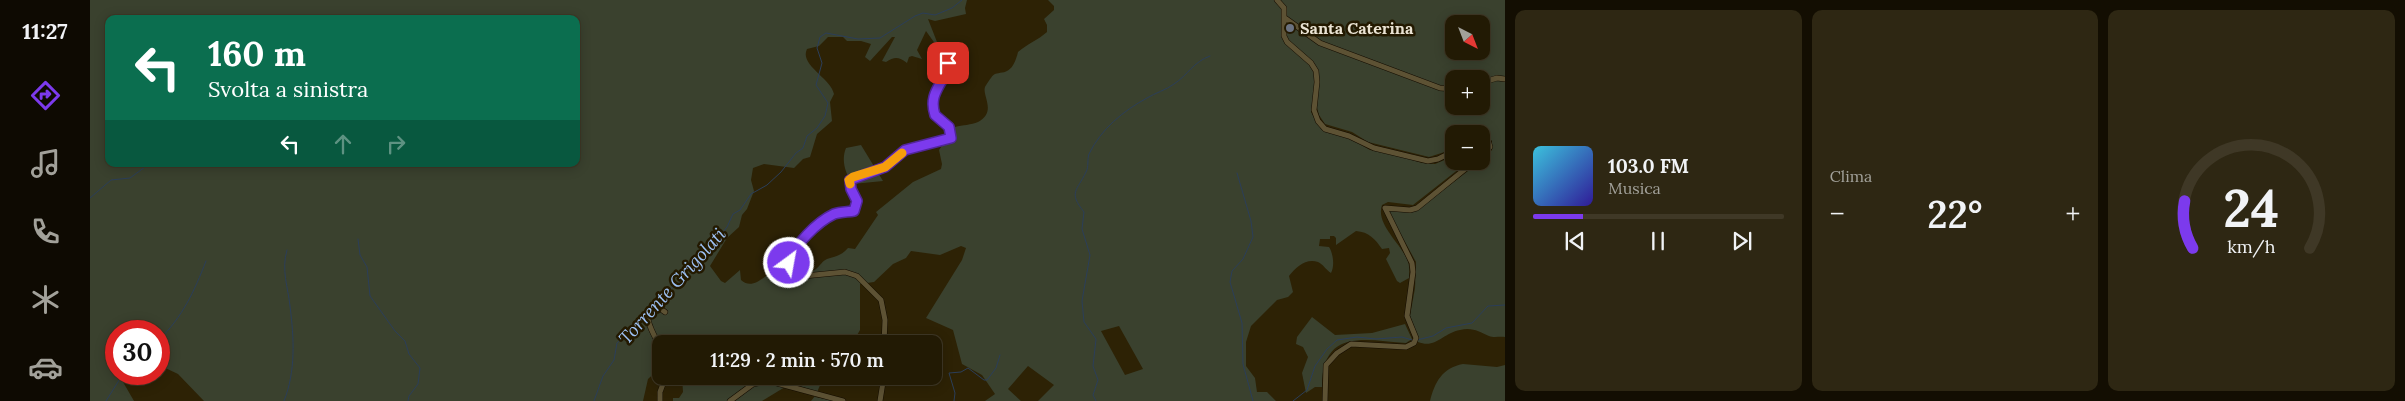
<!DOCTYPE html>
<html lang="it">
<meta charset="utf-8">
<style>
body{margin:0;font-family:Lora,serif;background:#2e2713;color:#f1f3f6;height:100vh;display:flex;flex-direction:column;font-size:19px;white-space:nowrap}
*{box-sizing:border-box;margin:0}
p{font-size:16px;color:#a2a19a}
.icon{flex:none;width:28px;height:28px;fill:none;stroke:currentColor;stroke-width:2;stroke-linecap:round;stroke-linejoin:round}
.map{position:relative;flex:1;overflow:hidden}
.details{display:flex;flex-direction:column;gap:10px;padding:10px;background:#130e02;width:900px}
.details>*{flex:none}
.top-card{position:absolute;left:15px;top:15px;width:475px;height:152px;border-radius:10px;box-shadow:0 2px 12px #0003,0 0 0 1px #3f3826;background:#0b6e4f;color:#fff;overflow:hidden}
.needle{width:32px;rotate:138deg}
.controls{position:absolute;left:1355px;top:15px;display:grid;gap:10px}
.controls a{display:grid;place-items:center;width:45px;height:45px;border-radius:10px;background:#221a04;box-shadow:0 2px 12px #0003,0 0 0 1px #3f3826;font-size:25px}
.speed{position:absolute;left:15px;top:320px;display:flex;gap:10px;font-size:25px;font-weight:700;text-align:center}
.speed>*{display:grid;place-content:center;width:65px;height:65px;border-radius:50%;background:#221a04;box-shadow:0 2px 12px #0003,0 0 0 1px #3f3826;line-height:1}
.speed .limit{border:8px solid #d22;background:#fff;color:#111}
.pin{position:absolute;display:grid;place-items:center;width:42px;height:42px;color:#fff;margin:-21px;border-radius:10px;box-shadow:0 2px 8px #0006}
.me{position:absolute;width:55px;margin:-28px;rotate:32deg;stroke-linejoin:round;filter:drop-shadow(0 0 4px #0008)}
.turn{display:flex;align-items:center;gap:18px;height:105px;padding:0 20px;font-size:22px}
.turn .icon{width:65px;height:65px;stroke-width:2.5}
.turn b{display:block;font-size:35px;line-height:42px}
.lanes{display:flex;align-items:center;height:48px;padding:0 20px;background:#0003;justify-content:center;gap:25px;direction:ltr}
.lanes .off{opacity:.35}
.big{font-size:38px;font-weight:600;line-height:1.1}
.details .card{flex:1;display:flex;flex-direction:column;justify-content:center;gap:8px;min-width:0;padding:0 18px;border-radius:10px;background:#2e2713}
.details .dial{align-items:center;gap:0}
.dial svg{height:130px;overflow:visible;fill:none;stroke:#3f3826;stroke-width:7;stroke-linecap:round;text-anchor:middle}
.dial text{fill:#f1f3f6;stroke:none}
.song{display:flex;align-items:center;gap:15px}
.cover{width:60px;height:60px;border-radius:8px;background:linear-gradient(135deg,hsl(190 70% 55%),hsl(250 70% 35%))}
.played{height:5px;border-radius:2px;background:linear-gradient(90deg,#7c3aed 20%,#3f3826 20%)}
.keys{display:flex;justify-content:space-around;direction:ltr}
.heat{display:flex;justify-content:space-between;align-items:center;font-size:28px;direction:ltr}
.details .tiles{flex:1;display:grid;gap:10px;grid-template-columns:repeat(3,1fr)}
.trip{position:absolute;left:562px;top:335px;width:290px;height:50px;border-radius:10px;background:#221a04;box-shadow:0 2px 12px #0003,0 0 0 1px #3f3826;font-weight:600;line-height:50px;text-align:center}
main{display:flex;flex:1;min-height:0}
.tab-bar{display:flex;flex-direction:column;width:90px;justify-content:space-around;align-items:center;background:#0e0a02;color:#a2a19a}
.tab-bar .icon{width:35px;height:35px}
.tab-bar .on{color:#7c3aed}
.tab-bar b{font-size:22px;color:#f1f3f6}
.map>svg:first-child{display:block}
.green{fill:#3a412e;fill-rule:evenodd}
.lines{fill:none;stroke-linecap:round;stroke-linejoin:round}
.stream{stroke:#2b3e59;stroke-width:1}
.minor-casing{stroke:#140c00;stroke-width:6}
.minor{stroke:#5d5234;stroke-width:5}
.route-casing{stroke:#51269a;stroke-width:12}
.route{stroke:#7c3aed;stroke-width:9}
.slow{stroke:#f59e0b;stroke-width:9}
.worship-dot{fill:#6b7280;stroke:#231900;stroke-width:2}
.labels{text-anchor:middle;dominant-baseline:central;stroke-width:5;stroke-linejoin:round;paint-order:stroke}
.poi-label{font-size:16px;font-weight:bold;fill:#eae3d3;stroke:#231900;text-anchor:start}
.water-label{font-size:18px;font-style:italic;fill:#9ec2f5;stroke:#231900}
</style>
<main>
<nav class="tab-bar">
<b>11:27</b>
<svg class="icon on" aria-label="directions" viewBox="0 0 24 24"><path d="M12 3l9 9-9 9-9-9zM9 14v-3h6M13 9l2 2-2 2"/></svg>
<svg class="icon" aria-label="music" viewBox="0 0 24 24"><path d="M9 18V5l10-2v13"/><circle cx="6" cy="18" r="3"/><circle cx="16" cy="16" r="3"/></svg>
<svg class="icon" aria-label="phone" viewBox="0 0 24 24"><path d="M5 4h4l2 5-3 2q2 4 5 5l2-3 5 2v4C11 20 4 13 5 4z"/></svg>
<svg class="icon" aria-label="climate" viewBox="0 0 24 24"><path d="M12 3v18M4 7l16 10M4 17L20 7"/></svg>
<svg class="icon" aria-label="car" viewBox="0 0 24 24"><path d="M5 17H2v-5l4-1 3-4h7l3 4 3 1v5h-3M9 17h6M6 11h13"/><circle cx="7" cy="17" r="2"/><circle cx="17" cy="17" r="2"/></svg>
</nav>
<div class="map">
<svg width="1415" height="401" viewBox="0 0 1415 401">
<rect width="100%" height="100%" fill="#2d2205"/>
<path class="green" d="M0 0H877L875 8 876 14 845 21 838 19 847 42 846 45 836 31 827 50 832 59 822 56 819 57 817 63C809 57 805 56 796 62L792 61 805 37H802L780 61 775 57 781 44 771 41H757L753 37H738L729 46 717 49C709 65 741 78 744 94L740 102 742 121 727 134 720 157 713 159 704 168 674 164 663 168 661 180 664 191 657 209 652 215 649 227 637 238 620 266 631 281 635 283 650 270 651 280C661 289 670 280 679 274 693 276 714 278 726 269 730 266 732 261 737 259 746 256 751 256 758 248L765 249 788 215 786 212 823 182 851 169 852 164 849 150 865 127C873 125 881 125 888 122 907 112 892 96 895 87 896 85 900 79 901 78 907 67 921 82 928 52 937 44 948 40 957 32V25L954 19 964 10V6L958 0H1415V337C1410 336 1404 338 1399 336 1389 332 1383 327 1370 330 1353 333 1346 349 1328 342V337L1320 316 1325 288 1326 262 1297 209 1326 211 1391 161 1402 150V141L1396 136H1391V134H1364V149L1339 157 1278 142 1262 132 1235 124 1229 115 1225 100 1221 112 1231 129 1259 138 1280 150 1300 153 1332 163 1345 164 1364 156V161H1379L1323 205 1298 202 1292 205C1285 225 1313 245 1318 262 1320 267 1319 273 1319 278L1310 283 1307 281 1296 259 1300 253 1299 248 1292 249C1285 239 1279 232 1266 231L1246 245V238L1244 236H1240V239H1230L1229 246 1239 247C1243 253 1245 266 1241 273 1236 270 1233 264 1228 262 1216 258 1206 267 1199 276L1203 292 1198 297 1187 300 1161 326 1156 342V366L1165 378 1167 392H1177L1186 401H948L964 385 938 366 918 389 931 401H895L905 394 892 375 872 364 863 330 836 318 872 260 876 248 871 246 850 255 821 251 816 258 803 264 784 282 770 284V330L762 344H571V367L558 379 553 401H114L88 374 69 365V331H26V374H40L33 382 44 401H0ZM19 19H486V164H19ZM1364 24H1391V51H1364ZM1364 79H1391V106H1364ZM1029 326 1053 369 1035 375 1011 331Z
M771 145 793 181 763 184C755 174 751 160 756 148Z
M1222 317 1245 335 1282 333 1315 324 1322 339 1316 343C1275 340 1232 328 1232 387H1225L1216 393 1212 373 1218 357 1213 347 1206 344 1207 337Z
M1373 364 1407 367 1415 365V401H1340C1345 382 1352 368 1373 364Z
M592 376H734L725 397 745 401H721L725 396 722 390 697 382 675 378 661 382 637 401H583V398H589L593 392Z
M675 384 695 387 672 401H645L663 386Z"/>
<g class="lines">
<path class="stream" d="M90 164H98
M1147 173 1161 221 1163 237 1153 259 1142 271 1140 282 1152 323 1153 364 1163 401
M0 198 21 180 40 178 55 167 61 166 85 164
M268 239 270 255 277 267 280 296 305 331 315 341 319 354 330 368 328 384 319 396 318 401
M560 305 592 280 595 268 599 263 629 237 637 227 643 214 650 210 661 194 677 185 691 172 706 153 713 148 717 136 727 128 735 116 738 103 726 85 732 63 727 48 730 37 736 33 768 39 790 38 825 16 833 13 845 15 862 8 872 0
M69 340C93 316 104 292 116 261
M1327 340 1343 336 1356 328 1382 323 1398 306 1415 305
M16 401 33 374
M194 401C206 371 204 338 200 306 198 287 191 270 197 250
M504 401 513 376 524 360 527 343 543 328 547 320 558 308
M864 401 865 393 859 373 871 372 878 368 894 380H897L906 368 910 355
M1006 401 1003 395 1008 380 1003 366 1006 339 994 322 992 301 1000 255 992 229 994 212C978 192 987 191 996 172 999 167 997 159 999 154 1011 129 1033 111 1057 98 1065 93 1076 90 1084 84 1098 75 1103 62 1120 56
M1203 401 1217 390 1225 366 1237 349 1247 340 1267 337 1286 339 1312 337 1322 340"/>
<g class="minor-casing">
<path id="minor" d="M1187 0 1194 8V36L1197 42 1221 63 1226 71 1227 82 1224 110 1228 121 1235 129 1259 136 1284 148 1338 161 1348 159 1364 151
M1195 18 1230 43 1350 88 1364 89
M1391 83 1407 78 1415 79
M1391 139 1398 140 1400 147 1391 156
M794 344 795 320 791 300 767 276 755 272 714 276 703 270 699 263C704 245 727 222 744 214 750 212 758 212 764 211L767 201 759 180 795 167 815 150 861 138 859 127C826 98 848 97 859 66L852 58
M571 349C566 337 548 313 565 305L575 312
M570 401V392L576 376
M640 401 663 384 679 381 753 401
M790 401 794 376
M1235 401 1236 365 1247 353 1261 344 1316 347 1324 343 1326 338 1317 316 1323 272 1322 263 1295 208 1320 210 1327 208 1385 161"/>
</g>
<use href="#minor" class="minor"/>
</g>
<g class="lines">
<g class="route-casing">
<path id="route" d="M699 263C704 245 727 222 744 214 750 212 758 212 764 211L767 201 761 189 760 180 795 167 815 150 861 138 859 127 845 115C838 94 852 85 859 66L858 63"/>
</g>
<use href="#route" class="route"/>
<path class="slow" d="M760 184 759 180 763 177 795 167 812 153"/>
</g>
<circle class="worship-dot" cx="1200" cy="28" r="5"/>
<g class="labels">
<g class="poi-label">
<text x="1210" y="28">Santa Caterina</text>
</g>
<g class="water-label">
<text transform="translate(582 286) rotate(-48)">Torrente Grigolati</text>
</g>
</g>
</svg>
<div class="controls">
<a><svg class="needle" viewBox="-14 -14 28 28"><path d="M0-13l5 13h-10z" fill="#e53935"/><path d="M0 13l5-13h-10z" fill="#a2a19a"/></svg></a>
<a>+</a>
<a>−</a>
</div>
<div class="speed"><div class="limit">30</div></div>
<div class="pin" style="left:858px;top:63px;background:#d93025"><svg class="icon" aria-label="arrive" viewBox="0 0 24 24"><path d="M6 21V4h12l-3 4 3 4H6"/></svg></div>
<svg class="me" style="left:699px;top:263px" viewBox="-20 -20 40 40"><circle r="17" fill="#7c3aed" stroke="#fff" stroke-width="3"/><path d="M0-11L8 9 0 5-8 9z" fill="#fff"/></svg>
<div class="trip">11:29 · 2 min · 570 m</div>
<div class="top-card">
<div class="turn"><svg class="icon" aria-label="left" viewBox="0 0 24 24"><path d="M17 20v-9H6M10 6l-5 5 5 5"/></svg><div><b>160 m</b>Svolta a sinistra</div></div>
<div class="lanes"><svg class="icon" aria-label="left" viewBox="0 0 24 24"><path d="M17 20v-9H6M10 6l-5 5 5 5"/></svg><svg class="icon off" aria-label="ahead" viewBox="0 0 24 24"><path d="M12 20V5M6 11l6-6 6 6"/></svg><svg class="icon off" aria-label="right" viewBox="0 0 24 24"><path d="M7 20v-9h11M14 6l5 5-5 5"/></svg></div>
</div>
</div>
<section class="details">
<div class="tiles">
<div class="card">
<div class="song"><i class="cover"></i><div><b>103.0 FM</b><p>Musica</p></div></div>
<div class="played"></div>
<div class="keys"><svg class="icon" aria-label="previous" viewBox="0 0 24 24"><path d="M18 5L8 12l10 7zM5 5v14"/></svg><svg class="icon" aria-label="pause" viewBox="0 0 24 24"><path d="M8 5v14M16 5v14"/></svg><svg class="icon" aria-label="next" viewBox="0 0 24 24"><path d="M6 5l10 7-10 7zM19 5v14"/></svg></div>
</div>
<div class="card"><p>Clima</p>
<div class="heat"><a>−</a><b class="big">22°</b><a>+</a></div>
</div>
<div class="card dial"><svg viewBox="0 0 100 80">
<path d="M14 69A42 42 0 1 1 86 69"/>
<path d="M14 69A42 42 0 0 1 9 40" stroke="#7c3aed"/>
<text x="50" y="56" font-size="32" font-weight="700">24</text>
<text x="50" y="72" font-size="11">km/h</text>
</svg></div>
</div>
</section>
</main>
